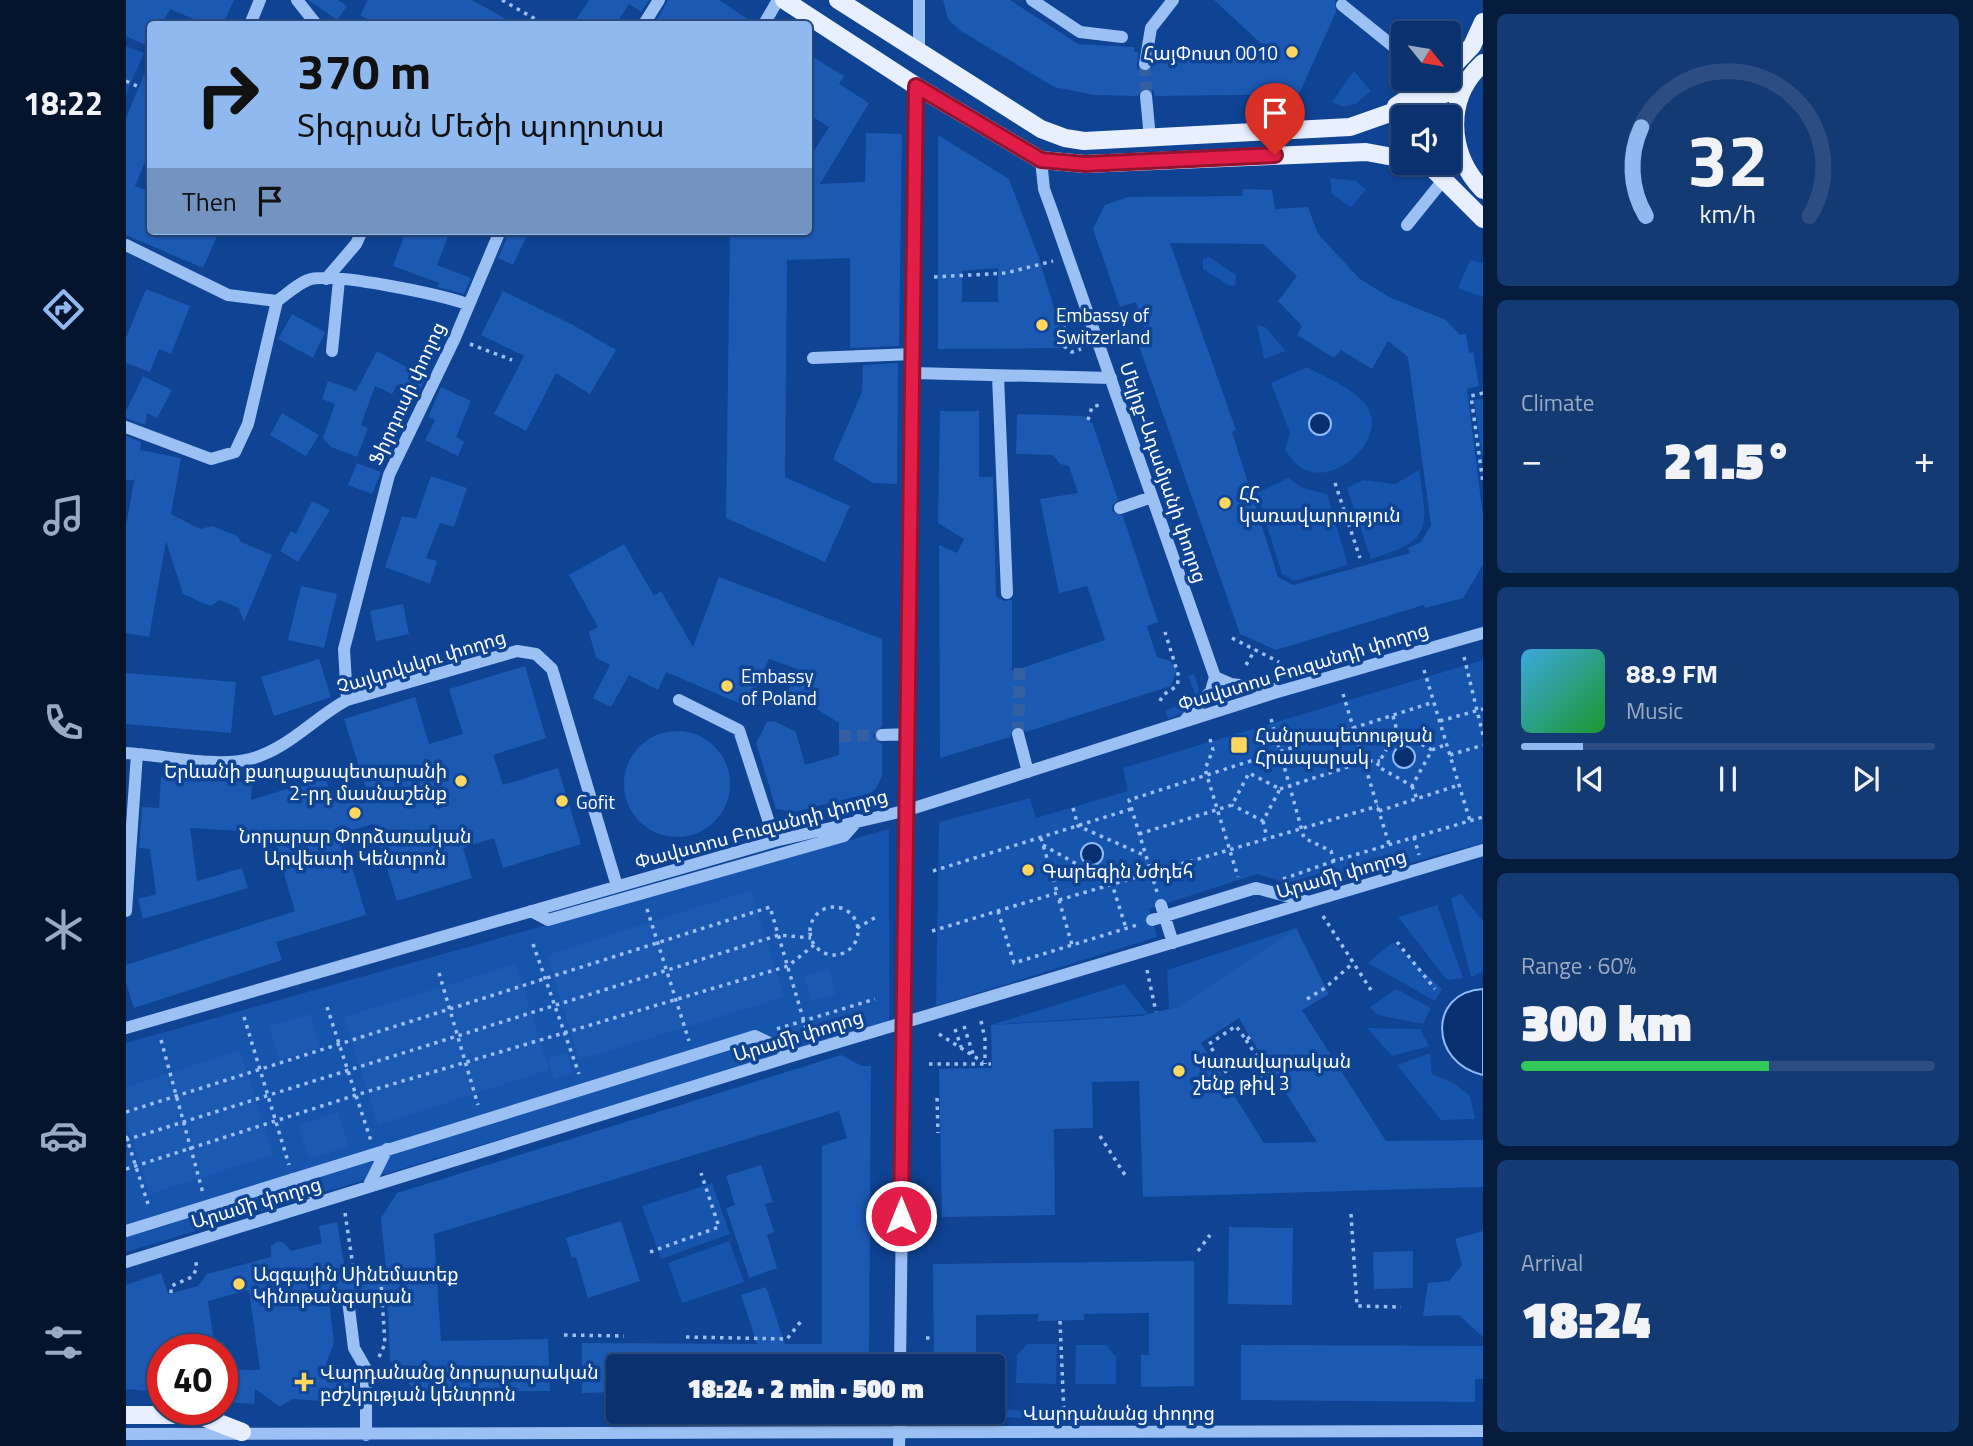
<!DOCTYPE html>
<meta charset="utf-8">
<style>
body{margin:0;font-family:"Titillium Web","Noto Sans Armenian",sans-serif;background:#143a73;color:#f1f3f6;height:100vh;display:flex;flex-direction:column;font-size:26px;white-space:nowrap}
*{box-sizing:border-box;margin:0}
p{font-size:23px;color:#9aaac2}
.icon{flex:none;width:38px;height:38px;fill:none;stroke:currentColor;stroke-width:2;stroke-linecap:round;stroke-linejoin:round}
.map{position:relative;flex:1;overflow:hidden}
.drawer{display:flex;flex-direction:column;gap:14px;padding:14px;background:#061c3c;width:490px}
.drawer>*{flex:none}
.banner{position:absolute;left:21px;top:21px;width:665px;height:214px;border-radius:7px;box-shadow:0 2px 5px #0004,0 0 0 2px #2b4d81;background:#90b9f0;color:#111;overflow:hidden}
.needle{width:46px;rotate:120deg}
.buttons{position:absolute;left:1265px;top:21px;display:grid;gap:14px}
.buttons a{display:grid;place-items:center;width:70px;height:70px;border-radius:7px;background:#0b326e;box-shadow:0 2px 5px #0004,0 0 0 2px #2b4d81;font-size:35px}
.speed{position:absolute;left:21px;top:1334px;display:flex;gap:14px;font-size:35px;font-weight:700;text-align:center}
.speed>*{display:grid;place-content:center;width:91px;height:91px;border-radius:50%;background:#0b326e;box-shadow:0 2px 5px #0004,0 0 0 2px #2b4d81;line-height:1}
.speed .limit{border:10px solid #d22;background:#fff;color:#111}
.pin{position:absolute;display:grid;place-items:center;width:60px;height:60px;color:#fff;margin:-72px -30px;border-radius:50% 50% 50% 0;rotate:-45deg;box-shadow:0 0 7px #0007}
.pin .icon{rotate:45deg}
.me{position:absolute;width:77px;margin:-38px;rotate:0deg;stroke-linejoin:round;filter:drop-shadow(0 0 5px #0008)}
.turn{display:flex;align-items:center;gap:24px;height:147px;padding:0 35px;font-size:32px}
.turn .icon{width:91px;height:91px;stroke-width:2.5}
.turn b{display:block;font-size:49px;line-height:60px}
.then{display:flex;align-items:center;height:66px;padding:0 35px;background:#0003;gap:14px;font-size:26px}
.big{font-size:52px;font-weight:800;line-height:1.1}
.drawer .widget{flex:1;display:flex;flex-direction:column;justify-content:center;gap:10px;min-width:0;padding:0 24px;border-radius:10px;background:#143a73}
.drawer .dial{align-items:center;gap:0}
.dial svg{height:182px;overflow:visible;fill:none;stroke:#2b4d81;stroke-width:7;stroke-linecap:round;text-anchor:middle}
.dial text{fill:#f1f3f6;stroke:none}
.song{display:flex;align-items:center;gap:21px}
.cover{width:84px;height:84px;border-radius:10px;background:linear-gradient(135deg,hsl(200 70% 55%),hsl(130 70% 35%))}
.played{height:7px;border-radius:4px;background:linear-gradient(90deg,#90b9f0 15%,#2b4d81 15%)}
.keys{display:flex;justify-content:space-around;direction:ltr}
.heat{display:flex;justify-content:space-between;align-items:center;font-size:38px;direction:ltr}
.charge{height:10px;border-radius:5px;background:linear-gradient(90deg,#34c759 60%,#2b4d81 0)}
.trip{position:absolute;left:480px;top:1354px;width:399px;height:70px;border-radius:7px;background:#0b326e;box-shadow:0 2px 5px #0004,0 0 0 2px #2b4d81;font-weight:800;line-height:70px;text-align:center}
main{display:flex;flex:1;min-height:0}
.dock{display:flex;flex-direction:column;width:126px;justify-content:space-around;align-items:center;background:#04142c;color:#9aaac2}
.dock .icon{width:49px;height:49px}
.dock .active{color:#90b9f0}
.dock b{font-size:32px;color:#f1f3f6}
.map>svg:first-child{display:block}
.green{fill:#1654ae}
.water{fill:#09306e;stroke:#8cbaf8;stroke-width:2}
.building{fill:#1c59b3;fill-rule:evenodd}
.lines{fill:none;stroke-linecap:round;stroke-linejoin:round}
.minor-tunnel{stroke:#335fa3;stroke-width:12;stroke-dasharray:12 6;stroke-linecap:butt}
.path{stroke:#9bc0f4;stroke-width:3.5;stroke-dasharray:3.5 5;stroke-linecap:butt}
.minor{stroke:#9bc0f4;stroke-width:12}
.major{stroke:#e8f0ff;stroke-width:18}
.route-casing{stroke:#92132f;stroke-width:18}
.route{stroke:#e11d48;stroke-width:12}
.poi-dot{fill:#ffd75e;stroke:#0f4393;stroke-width:2.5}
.labels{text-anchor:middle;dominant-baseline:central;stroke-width:7;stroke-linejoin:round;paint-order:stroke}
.poi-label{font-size:19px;fill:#fff;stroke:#0f4393;text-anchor:start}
.street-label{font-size:19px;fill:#fff;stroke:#0f4393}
</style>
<main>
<nav class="dock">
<b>18:22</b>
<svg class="icon active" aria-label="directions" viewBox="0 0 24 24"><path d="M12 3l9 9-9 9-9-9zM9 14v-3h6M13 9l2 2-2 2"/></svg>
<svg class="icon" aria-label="music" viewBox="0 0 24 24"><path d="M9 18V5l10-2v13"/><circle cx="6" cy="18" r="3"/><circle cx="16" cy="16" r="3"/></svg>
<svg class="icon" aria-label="phone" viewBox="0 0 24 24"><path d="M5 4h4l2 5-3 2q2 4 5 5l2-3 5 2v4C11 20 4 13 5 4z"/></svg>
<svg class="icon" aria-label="climate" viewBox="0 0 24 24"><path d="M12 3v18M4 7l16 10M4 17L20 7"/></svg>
<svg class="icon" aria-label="car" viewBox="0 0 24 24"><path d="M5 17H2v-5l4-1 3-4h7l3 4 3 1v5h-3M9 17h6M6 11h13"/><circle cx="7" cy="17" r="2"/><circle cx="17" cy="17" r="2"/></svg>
<svg class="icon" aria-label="filters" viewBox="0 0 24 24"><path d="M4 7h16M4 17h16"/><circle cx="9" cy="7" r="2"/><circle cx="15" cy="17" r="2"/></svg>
</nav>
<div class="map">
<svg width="1357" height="1446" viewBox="0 0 1357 1446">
<rect width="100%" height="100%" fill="#0f4393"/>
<path class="green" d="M0 46 18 53 0 95Z
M1228 71 1245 91 1230 104 1217 107 1206 102Z
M1204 178 1230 181 1240 190 1225 207 1206 194Z
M1083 257 1110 275 1109 285 1104 286 1077 269V259Z
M1344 260 1357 263V297L1332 288Z
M1131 325 1139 327 1160 351 1138 359Z
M1181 367C1200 378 1233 390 1243 410 1259 443 1204 490 1173 466 1167 462 1163 455 1159 450L1164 433 1145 383Z
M1357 399V461L1348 400Z
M1293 470C1302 529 1307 540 1245 559L1221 488 1237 480 1269 484Z
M1162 478 1177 488 1201 494 1222 565 1168 581 1156 574 1131 493Z
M1357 660V843L1184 890 1131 874 1023 909 1031 937 810 1006 813 822 904 798 910 818 1002 791 997 768Z
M1068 674C1081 707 1070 708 1042 719L1039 711 1067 698 1069 694 1062 676Z
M763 829V1022L0 1252V1043Z
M1335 894 1357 921V971L1345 977 1325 898Z
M1311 905 1337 978 1321 980 1272 917Z
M1170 928 1051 1007 1043 1009 1041 970Z
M1267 942 1316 989 1309 1001 1242 963Z
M998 984 1022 1014 865 1025Z
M1270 989 1305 1008 1297 1024 1252 1015 1244 1007Z
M1241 1028 1294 1029 1303 1046 1266 1056Z
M1304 1053 1306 1074 1329 1084 1344 1096 1349 1119 1315 1120 1271 1065Z
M586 1183 604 1234 535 1259 516 1206Z
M603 1241 618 1282 556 1303 542 1263Z
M901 1344H931L930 1384 890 1383 891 1355Z
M950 1345H980L990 1357V1384H949Z
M874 1410 933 1411V1419L874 1417Z
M942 1411 994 1412V1420L942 1419Z
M1012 1412 1051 1413V1421L1012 1420Z"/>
<path class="water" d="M1183 424a11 11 0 1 1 22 0a11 11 0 1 1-22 0Z
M1267 757a11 11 0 1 1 22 0a11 11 0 1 1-22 0Z
M955 854a11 11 0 1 1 22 0a11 11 0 1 1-22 0Z
M1357 989V1075C1303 1063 1302 992 1357 989Z"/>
<path class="building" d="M0 0H108L97 24H79L44 9 36 24H24V47L0 36Z
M182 0H212L221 6 211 20Z
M242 0H346L389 24H250L234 15Z
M463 0H523L515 12 503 4 490 24H447Z
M542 0H593L629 24H535L530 21Z
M817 0H884L952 44 1008 47V52H1012L1011 68 1018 73 1026 69 1030 52 1142 50 1088 0H1209L1210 12 1173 94 1029 96 1027 90 1020 87 1011 96 968 95 928 87 835 31 822 19Z
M682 54 718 76 713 84 743 103 694 184 739 182 740 133 776 134 773 346 724 348V258L661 260 659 477 724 506 699 562 600 518 604 231H682V160L703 127 682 114Z
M24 60V150L9 186 24 192V231H93L77 268 0 235V118Z
M812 135 883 179 913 258 940 348 812 349ZM872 268V302H836V271Z
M1117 189 1146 190 1149 209 1182 207 1192 234 1234 279 1263 297 1320 320 1334 335 1340 334 1343 353 1347 352 1353 386 1341 389 1357 516V565L1337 598 1299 608 1298 605 1150 650 1114 634 1013 346 1023 343 1010 302 994 307 967 229 979 205 1002 197 1116 196ZM1044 243 1137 244 1171 276 1152 301 1176 326 1171 335 1208 358 1215 350 1246 369 1262 341 1282 357 1305 525 1295 542 1282 548 1284 553 1167 585 1152 577 1106 432 1110 430Z
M280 231H324L311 265 345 278 338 294 312 287 313 283 267 266Z
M384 231H403L387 265 372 258Z
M20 289 64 306 45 354 33 349 24 372 0 363V338Z
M377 291 447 325 490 350 464 394 430 373 400 431 368 414 398 356 355 335Z
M166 314 199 332 187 358 152 339Z
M251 351 295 375 294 378 299 380 291 396 271 385 266 394 249 386 235 425 242 428 231 457 205 447 197 438 209 404 196 399 202 381 230 391Z
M772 363 771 484 747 483 707 459 736 392 737 365Z
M17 376 46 390 31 418 21 413 19 425 0 418V411Z
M315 387 345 401 330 437 338 442 332 456 299 440 309 420 302 417Z
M814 411H853V477H867L870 596 878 601 886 600V671L979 640 961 586 933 593 914 499 952 493 943 466 934 464 927 455 890 454 891 414 958 416 967 424 992 500 986 506V511L997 516 1032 622 1021 626 1031 657 1044 661 1051 670 1045 686 900 732 895 726H889L884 737 814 758 813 545 831 553 838 539 812 523Z
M156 413 193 435 180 456 144 435Z
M0 436 15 442 14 450 55 458 45 514 74 529 86 526 111 536 115 542 146 555 118 622 113 608 94 600 84 606 57 594 40 541 23 637 0 633V526L12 459 8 480H0Z
M231 463 255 472 246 494 222 485Z
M305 476 341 488 328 527 314 523 300 558 311 561 304 584 259 567 276 516 290 519Z
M186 501 204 510 172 562 154 551 165 531 170 534Z
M498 544 528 596 535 591 567 647 593 577 756 639V726L747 735 749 740 756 744V776L751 787 745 793 668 812 650 809 630 743 641 722 648 721 670 732 679 765 713 755V723L662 691 671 669 643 659 622 707 540 672 532 690 503 675 485 707 467 698 484 665 470 658 463 632 472 627 443 575Z
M175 586 211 594 198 648 162 640Z
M277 604 283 634 250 641 244 611Z
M193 659 205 697 148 716 135 677Z
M399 666 420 738 367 755 377 785 432 768 455 844 377 868 368 838 337 848 346 878 271 901 247 824 216 833 240 915 150 942 156 960 8 1008 0 983V965L169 911 146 833 64 828 71 881 116 868 122 888 17 919 12 899 30 894 24 849 13 848 16 807 33 808 35 777 126 782 125 800 199 777 207 801 241 792 218 719 289 697 303 744 337 734 323 689Z
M0 673 110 682 105 733 0 724Z
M498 784a53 53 0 1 1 106 0a53 53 0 1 1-106 0Z
M625 890 658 997 453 1060 421 955Z
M1170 928 1203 994 1176 1010 1260 1141 1357 1140V1187L1017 1197 1013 1081 966 1082 967 1128 928 1129 929 1215 816 1217 813 1069 866 1068 865 1025 1015 1016 1051 1007ZM1113 1018 1124 1037 1191 1142 1138 1143 1075 1043Z
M390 964 423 1070 252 1125 218 1017Z
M703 969 710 994 685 1001 678 976Z
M184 1014 194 1048 153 1060 143 1026Z
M114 1050 147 1155 23 1194 0 1119V1087Z
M441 1052 447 1073 428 1079 422 1058Z
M715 1055 736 1066H745L743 1359 736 1367H492V1392L456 1393V1343L631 1344 615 1295 640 1287 659 1344H696V1146L721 1138 713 1111 308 1234 315 1341 422 1339 424 1391 290 1392 264 1360 261 1292 230 1296 222 1291 213 1300 203 1302 208 1343 200 1363 222 1367 231 1375V1393L225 1403 166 1399 154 1407 129 1389 128 1404 96 1402V1369L134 1370 123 1290 82 1301 89 1349H37V1404H28L21 1391 0 1389V1285L35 1273 42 1294 72 1286 81 1274 145 1257V1246L152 1241 157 1242 165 1251 196 1243 193 1226 211 1222 220 1274 260 1269 255 1218 271 1193Z
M212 1112 223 1146 183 1159 172 1125Z
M635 1165 647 1202 639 1204 648 1232 641 1235 651 1268 623 1278 600 1208 609 1205 600 1176Z
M495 1221 514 1281 462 1298 450 1257 446 1258 440 1238Z
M1103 1227 1167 1228 1166 1305 1102 1304Z
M1357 1231V1337L1333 1315 1297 1316 1302 1283 1323 1281 1336 1265 1329 1239Z
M1287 1251V1288L1248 1289 1247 1252Z
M1068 1261V1386L1015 1387V1355H1023V1313L958 1314V1320L912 1321V1314L850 1315V1367H808L807 1264Z
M1115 1345 1357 1346V1379H1349V1402L1115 1400Z"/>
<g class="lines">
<path class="minor-tunnel" d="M1019 64 1020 96
M892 734 894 665
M713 736 756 735"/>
<path class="path" d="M376 0 418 24
M0 81 13 87
M808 277 880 273 927 261
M936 335 940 334 935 317 944 313
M344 344 386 360
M938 346 946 352 955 349
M1357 393 1345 396 1357 483
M962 420 966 407 973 405
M1209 483 1234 558
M1106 638 1153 662
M1338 657 1357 735
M1120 665 1129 650
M1298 670 1344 821
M1217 694 1263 844
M1034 701 1037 695 1051 686 1053 677 1039 632
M1267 716 1271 731
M1145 719 1178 838 1205 851 1208 861 1357 817
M1314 721 1357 709
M1084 739 1087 750 1079 769 1112 877
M1306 750 1271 731 1251 766 1286 786 1306 750 1321 744
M1324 755 1357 745
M1286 786 1291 799
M1154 789 1240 761H1254
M947 808 952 826 1020 856
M1253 811 1333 785
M1137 821 1141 838
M1013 834 1106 805 1123 773 1154 789 1137 821 1106 805
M1288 837 1293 855
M915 838 931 892
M917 845 986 884 1000 928
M807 871 1005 809
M1157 879 1208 861
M1031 892 1003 800 1308 702
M933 900 1252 806
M933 900 946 945
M684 931a24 24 0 1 1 48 0a24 24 0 1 1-48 0Z
M521 909 563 1041
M872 911 888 963 1011 925
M1197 916 1245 990
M731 928 752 916
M806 931 931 893
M1271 942 1309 989
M407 944 453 1074
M1021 970 1030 1012
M313 973 352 1105
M1181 999 1199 988 1226 964
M201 1007 245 1141
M118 1017 163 1165
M855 1021 859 1039V1064
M838 1026 847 1054
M651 1029 749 999
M829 1029 835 1047
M813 1034 857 1062
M1124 1037 1120 1040 1110 1026 1083 1044 1112 1092 1142 1074 1139 1069 1143 1067
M35 1040 77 1193
M1120 1040 1139 1069
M803 1064H865
M811 1098 812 1133
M0 1112 644 907 682 1035
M0 1136 23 1207
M974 1136 999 1175
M0 1140 653 935 685 938
M0 1169 230 1095 662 966 688 945
M219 1213 228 1273
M1225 1214 1231 1306 1275 1307
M1072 1251 1084 1235
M524 1252 593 1227 575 1173
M45 1293V1286L66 1277 71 1268 69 1258
M934 1321 938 1415
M438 1335 498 1336
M560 1337 661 1339 676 1320
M800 1338H807
M253 1357 259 1344 255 1282 260 1281"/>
<path class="minor" d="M171 0 190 24
M906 0 954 32 996 37
M1216 5 1278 55
M127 24 125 22 134 0
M518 24 533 0
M638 24 652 0
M793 52V0
M1019 64 1025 28 1047 0
M1020 96 1024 138
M915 160 918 189 926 211 1089 677 1085 691 1060 719
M1281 225 1318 179
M0 245 102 295 151 301
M200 279 230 244 236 231
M206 351 213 280
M687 358 787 354
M787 373 985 378
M872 376 881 593
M0 427 85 459 109 452 122 424 151 301C160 295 171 284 182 280 205 271 315 295 341 304
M994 508 1026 497
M1089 677 1105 684 1148 689
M221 700 218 649 263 475 329 338 374 231
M553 700 613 730 649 841
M892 734 902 772
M756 735 783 734
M0 753C37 755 89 768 124 759 161 750 189 717 221 700L391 651 410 654 426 669 491 886
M1035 905 1047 943
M0 911 11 754
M405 911 422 920 718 836 732 820
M1026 920 1130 888 1183 902
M0 1028 649 841 782 810 1148 693 1357 633
M167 1179 197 1201
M242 1187 261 1149
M0 1231 629 1036 669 1055
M0 1262 669 1055 1357 850
M222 1300 228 1348 240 1369V1435
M774 1367C776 940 788 513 790 86
M0 1434 1357 1431
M773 1446 774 1412"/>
<path class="major" d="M658 0 790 86 915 160 959 164 1240 152 1278 159
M712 0 915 129 939 138 958 141 1224 127 1338 87
M1357 63C1318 98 1322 154 1357 190
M1323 70 1346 46 1357 22
M1270 106 1311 79
M1302 164 1357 219
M0 1415H72L116 1432"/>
</g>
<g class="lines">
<g class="route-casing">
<path id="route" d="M775 1216 790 86 915 160 959 164 1149 155"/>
</g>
<use href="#route" class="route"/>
</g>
<g class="poi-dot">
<circle cx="1166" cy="52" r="7"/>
<circle cx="916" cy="325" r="7"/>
<circle cx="1099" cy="503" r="7"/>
<circle cx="601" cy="686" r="7"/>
<rect x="1104" y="736" width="18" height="18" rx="3.5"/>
<circle cx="335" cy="781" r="7"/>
<circle cx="436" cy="801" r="7"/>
<circle cx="229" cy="813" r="7"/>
<circle cx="902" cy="870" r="7"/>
<circle cx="1053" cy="1071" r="7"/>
<circle cx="113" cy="1284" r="7"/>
<path d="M174.5 1371.5h7v7h7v7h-7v7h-7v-7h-7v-7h7z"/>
</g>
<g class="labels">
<g class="poi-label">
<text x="1152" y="52" text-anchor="end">ՀայՓոստ 0010</text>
<text x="930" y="314">Embassy of<tspan x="930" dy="22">Switzerland</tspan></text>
<text x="1113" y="492">ՀՀ<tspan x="1113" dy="22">կառավարություն</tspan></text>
<text x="615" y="675">Embassy<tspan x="615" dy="22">of Poland</tspan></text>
<text x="1129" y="734">Հանրապետության<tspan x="1129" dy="22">Հրապարակ</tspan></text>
<text x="321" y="770" text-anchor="end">Երևանի քաղաքապետարանի<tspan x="321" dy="22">2-րդ մասնաշենք</tspan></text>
<text x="450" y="801">Gofit</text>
<text x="229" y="835" text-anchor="middle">Նորարար Փորձառական<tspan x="229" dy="22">Արվեստի Կենտրոն</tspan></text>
<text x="916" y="870">Գարեգին Նժդեհ</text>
<text x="1067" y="1060">Կառավարական<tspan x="1067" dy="22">շենք թիվ 3</tspan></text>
<text x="127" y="1273">Ազգային Սինեմատեք<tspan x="127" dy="22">Կինոթանգարան</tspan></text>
<text x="194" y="1371">Վարդանանց նորարարական<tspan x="194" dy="22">բժշկության կենտրոն</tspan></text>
</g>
<g class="street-label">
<text transform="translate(280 393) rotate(-65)">Ֆիրդուսի փողոց</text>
<text transform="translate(1038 472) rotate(71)">Մելիք-Ադամյանի փողոց</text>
<text transform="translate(295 661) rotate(-17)">Չայկովսկու փողոց</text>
<text transform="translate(1177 666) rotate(-17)">Փավստոս Բուզանդի փողոց</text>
<text transform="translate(635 828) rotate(-15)">Փավստոս Բուզանդի փողոց</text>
<text transform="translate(1215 873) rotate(-16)">Արամի փողոց</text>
<text transform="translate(672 1035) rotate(-17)">Արամի փողոց</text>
<text transform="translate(130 1202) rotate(-17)">Արամի փողոց</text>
<text x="993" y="1412">Վարդանանց փողոց</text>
</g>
</g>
</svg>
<div class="buttons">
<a><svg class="needle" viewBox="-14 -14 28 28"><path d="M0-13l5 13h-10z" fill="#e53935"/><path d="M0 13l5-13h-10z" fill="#9aaac2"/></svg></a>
<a><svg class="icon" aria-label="sound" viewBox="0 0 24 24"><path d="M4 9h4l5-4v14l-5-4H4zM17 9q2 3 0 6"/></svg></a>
</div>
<div class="speed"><div class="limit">40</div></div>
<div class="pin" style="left:1149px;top:155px;background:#d93025"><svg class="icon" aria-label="arrive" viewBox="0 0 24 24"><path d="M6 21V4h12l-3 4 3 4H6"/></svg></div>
<svg class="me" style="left:775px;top:1216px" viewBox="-20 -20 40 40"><circle r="17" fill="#e11d48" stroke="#fff" stroke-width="3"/><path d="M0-11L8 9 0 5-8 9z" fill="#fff"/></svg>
<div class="trip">18:24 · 2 min · 500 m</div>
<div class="banner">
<div class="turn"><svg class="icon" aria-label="right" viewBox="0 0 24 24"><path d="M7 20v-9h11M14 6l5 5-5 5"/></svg><div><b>370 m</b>Տիգրան Մեծի պողոտա</div></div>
<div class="then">Then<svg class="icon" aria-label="arrive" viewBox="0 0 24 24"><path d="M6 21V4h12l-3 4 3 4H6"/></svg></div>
</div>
</div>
<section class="drawer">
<div class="widget dial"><svg viewBox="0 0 100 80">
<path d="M14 69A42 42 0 1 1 86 69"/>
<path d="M14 69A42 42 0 0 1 12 30" stroke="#90b9f0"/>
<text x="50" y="56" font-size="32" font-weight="700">32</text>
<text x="50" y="72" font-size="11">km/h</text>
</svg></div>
<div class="widget"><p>Climate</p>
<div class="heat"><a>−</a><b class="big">21.5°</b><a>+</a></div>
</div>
<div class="widget">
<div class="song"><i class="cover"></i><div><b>88.9 FM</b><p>Music</p></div></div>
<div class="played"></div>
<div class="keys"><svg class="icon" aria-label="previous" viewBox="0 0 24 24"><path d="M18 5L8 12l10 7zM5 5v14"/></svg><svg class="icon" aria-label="pause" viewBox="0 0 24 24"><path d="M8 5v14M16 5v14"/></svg><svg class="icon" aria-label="next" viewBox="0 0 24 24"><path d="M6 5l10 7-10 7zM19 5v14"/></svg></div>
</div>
<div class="widget"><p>Range · 60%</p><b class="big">300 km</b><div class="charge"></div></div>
<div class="widget"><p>Arrival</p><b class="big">18:24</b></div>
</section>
</main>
